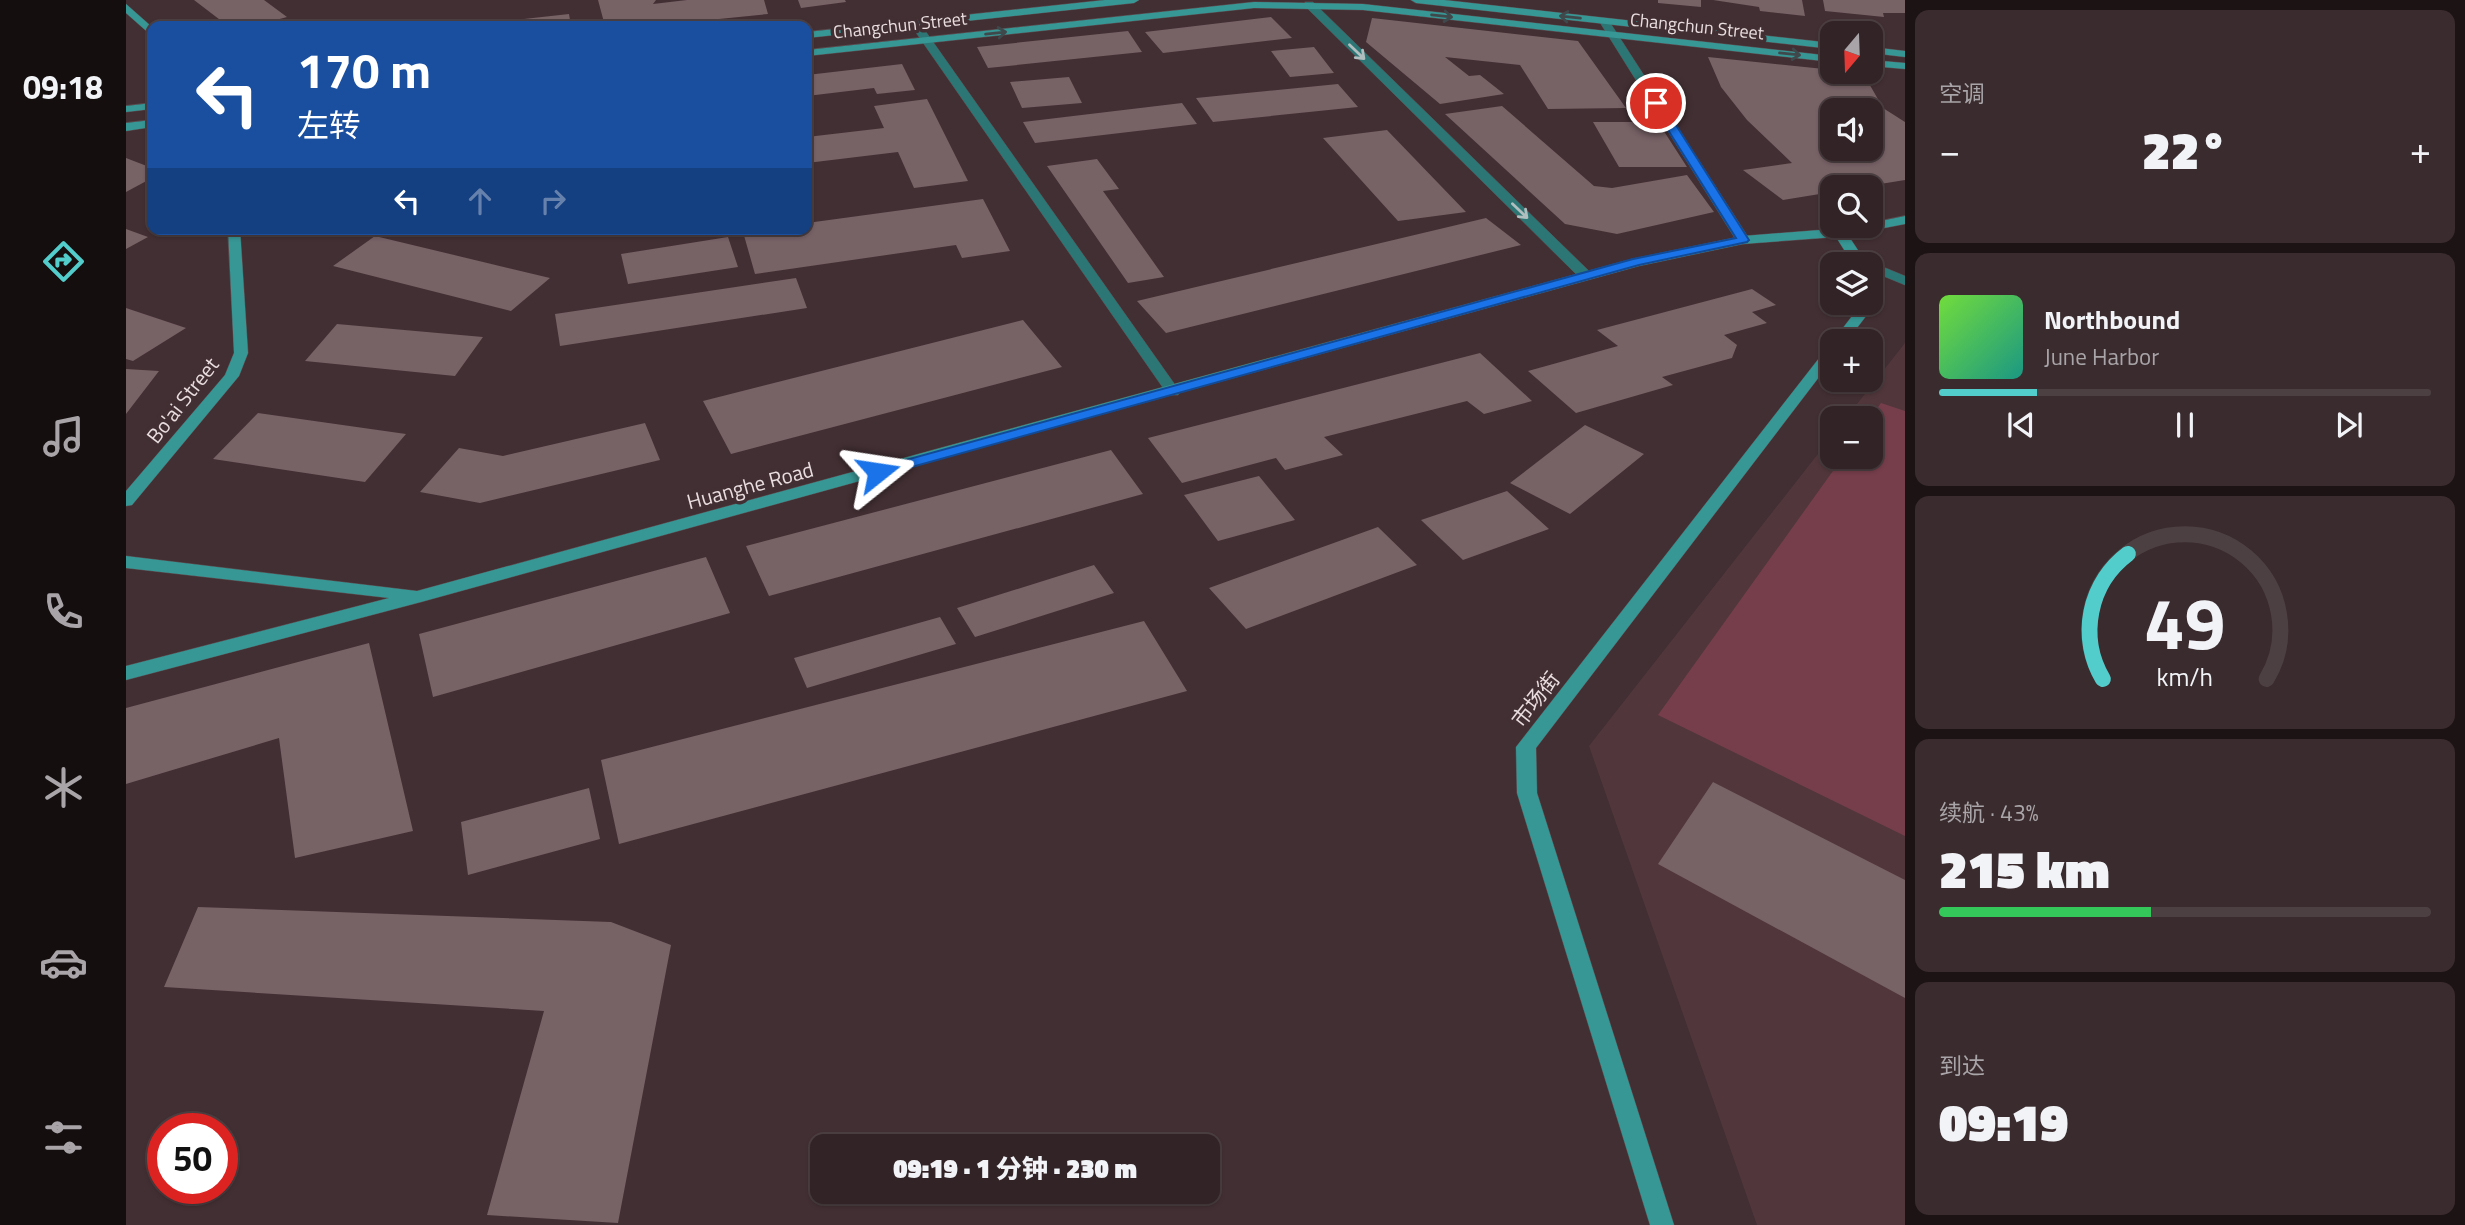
<!DOCTYPE html>
<html lang="zh">
<meta charset="utf-8">
<style>
body{margin:0;font-family:"Titillium Web","Noto Sans SC",sans-serif;background:#3a2b2e;color:#f1f3f6;height:100vh;display:flex;flex-direction:column;font-size:26px;white-space:nowrap}
*{box-sizing:border-box;margin:0}
p{font-size:23px;color:#a8a4a7}
.icon{flex:none;width:38px;height:38px;fill:none;stroke:currentColor;stroke-width:2;stroke-linecap:round;stroke-linejoin:round}
.map{position:relative;flex:1;overflow:hidden}
.side{display:flex;flex-direction:column;gap:10px;padding:10px;background:#1c1315;width:560px}
.side>*{flex:none}
.hud{position:absolute;left:21px;top:21px;width:665px;height:214px;border-radius:14px;box-shadow:0 2px 5px #0004,0 0 0 2px #4d4043;background:#1a4fa0;color:#fff;overflow:hidden}
.needle{width:46px;rotate:199deg}
.controls{position:absolute;left:1694px;top:21px;display:grid;gap:14px}
.controls a{display:grid;place-items:center;width:63px;height:63px;border-radius:14px;background:#322326;box-shadow:0 2px 5px #0004,0 0 0 2px #4d4043;font-size:35px}
.speed{position:absolute;left:21px;top:1113px;display:flex;gap:14px;font-size:35px;font-weight:700;text-align:center}
.speed>*{display:grid;place-content:center;width:91px;height:91px;border-radius:50%;background:#322326;box-shadow:0 2px 5px #0004,0 0 0 2px #4d4043;line-height:1}
.speed .limit{border:10px solid #d22;background:#fff;color:#111}
.pin{position:absolute;display:grid;place-items:center;width:60px;height:60px;color:#fff;margin:-30px;border:4px solid #fff;border-radius:50%;box-shadow:0 2px 7px #0007}
.me{position:absolute;width:77px;margin:-38px;rotate:75deg;stroke-linejoin:round;filter:drop-shadow(0 0 5px #0008)}
.turn{display:flex;align-items:center;gap:24px;height:147px;padding:0 35px;font-size:32px}
.turn .icon{width:91px;height:91px;stroke-width:2.5}
.turn b{display:block;font-size:49px;line-height:60px}
.lanes{display:flex;align-items:center;height:66px;padding:0 35px;background:#0003;justify-content:center;gap:35px;direction:ltr}
.lanes .off{opacity:.35}
.big{font-size:52px;font-weight:800;line-height:1.1}
.side .tile{flex:1;display:flex;flex-direction:column;justify-content:center;gap:10px;min-width:0;padding:0 24px;border-radius:14px;background:#3a2b2e}
.side .dial{align-items:center;gap:0}
.dial svg{height:182px;overflow:visible;fill:none;stroke:#4d4043;stroke-width:7;stroke-linecap:round;text-anchor:middle}
.dial text{fill:#f1f3f6;stroke:none}
.song{display:flex;align-items:center;gap:21px}
.cover{width:84px;height:84px;border-radius:10px;background:linear-gradient(135deg,hsl(100 70% 55%),hsl(170 70% 35%))}
.played{height:7px;border-radius:4px;background:linear-gradient(90deg,#53cdcb 20%,#4d4043 20%)}
.keys{display:flex;justify-content:space-around;direction:ltr}
.heat{display:flex;justify-content:space-between;align-items:center;font-size:38px;direction:ltr}
.charge{height:10px;border-radius:5px;background:linear-gradient(90deg,#34c759 43%,#4d4043 0)}
.trip{position:absolute;left:684px;top:1134px;width:410px;height:70px;border-radius:14px;background:#322326;box-shadow:0 2px 5px #0004,0 0 0 2px #4d4043;font-weight:800;line-height:70px;text-align:center}
main{display:flex;flex:1;min-height:0}
.tabs{display:flex;flex-direction:column;width:126px;justify-content:space-around;align-items:center;background:#140e0f;color:#a8a4a7}
.tabs .icon{width:49px;height:49px}
.tabs .active{color:#53cdcb}
.tabs b{font-size:32px;color:#f1f3f6}
.map>svg:first-child{display:block}
.built{fill:#51373c}
.green{fill:#763e4b}
.building{fill:#776266;fill-rule:evenodd}
.lines{fill:none;stroke-linecap:round;stroke-linejoin:round}
.lane-casing{stroke:#5d4b4f;stroke-width:1}
.street-casing{stroke:#5d4b4f;stroke-width:1}
.secondary-casing{stroke:#5d4b4f;stroke-width:1}
.lane{fill:#2c7775;fill-rule:evenodd}
.street{fill:#2c7775;fill-rule:evenodd}
.secondary{fill:#379795;fill-rule:evenodd}
.oneway{stroke:#3f494c}
.oneway2{stroke:#b0bebf}
.route{fill:#1a73e8;stroke:#114b97;stroke-width:2}
.labels{text-anchor:middle;dominant-baseline:central;stroke-width:7;stroke-linejoin:round;paint-order:stroke}
.far-street-label{font-size:18px;fill:#e9dddf;stroke:#422f33}
.street-label{font-size:21px;fill:#e9dddf;stroke:#422f33}
</style>
<main>
<nav class="tabs">
<b>09:18</b>
<svg class="icon active" aria-label="directions" viewBox="0 0 24 24"><path d="M12 3l9 9-9 9-9-9zM9 14v-3h6M13 9l2 2-2 2"/></svg>
<svg class="icon" aria-label="music" viewBox="0 0 24 24"><path d="M9 18V5l10-2v13"/><circle cx="6" cy="18" r="3"/><circle cx="16" cy="16" r="3"/></svg>
<svg class="icon" aria-label="phone" viewBox="0 0 24 24"><path d="M5 4h4l2 5-3 2q2 4 5 5l2-3 5 2v4C11 20 4 13 5 4z"/></svg>
<svg class="icon" aria-label="climate" viewBox="0 0 24 24"><path d="M12 3v18M4 7l16 10M4 17L20 7"/></svg>
<svg class="icon" aria-label="car" viewBox="0 0 24 24"><path d="M5 17H2v-5l4-1 3-4h7l3 4 3 1v5h-3M9 17h6M6 11h13"/><circle cx="7" cy="17" r="2"/><circle cx="17" cy="17" r="2"/></svg>
<svg class="icon" aria-label="filters" viewBox="0 0 24 24"><path d="M4 7h16M4 17h16"/><circle cx="9" cy="7" r="2"/><circle cx="15" cy="17" r="2"/></svg>
</nav>
<div class="map">
<svg width="1779" height="1225" viewBox="0 0 1779 1225">
<rect width="100%" height="100%" fill="#422f33"/>
<path class="built" d="M1779 343V1225H1631L1463 746 1706 436V457H1745V418H1720Z"/>
<path class="green" d="M1755 403 1779 411V836L1532 715 1717 457H1745L1744 418Z"/>
<path class="building" d="M68 0H138L161 17 128 26H102Z
M472 0H530L527 4 561 0H638L642 14 523 26H479Z
M672 0H719L720 2 675 8Z
M1532 0H1575V7L1532 3Z
M1587 0H1676L1679 16 1634 11 1633 7Z
M1697 0H1779V13H1757L1758 17 1699 11Z
M443 14 445 26H351V24Z
M1145 17 1166 38 1037 53 1019 32Z
M1246 18 1452 41 1500 108 1422 109 1394 65 1319 57 1343 76 1354 75 1378 94 1314 104 1240 42Z
M1002 31 1016 52 862 68 851 47Z
M1188 47 1208 73 1164 77 1145 51Z
M1582 57 1737 73 1757 108 1779 122V180L1736 187H1706V192L1657 200 1617 170 1666 163 1621 120 1595 87ZM1706 110H1745V149H1706Z
M776 64 789 90 751 94 748 88 681 96V75Z
M943 77 956 103 896 108 884 82Z
M1212 84 1232 107 1087 122 1070 98Z
M801 99 842 181 788 188 772 152 681 163V137L758 128 748 106Z
M1056 103 1071 124 909 143 897 122Z
M1376 106 1468 186 1486 188 1561 175 1588 212 1491 234 1439 224 1319 114Z
M1467 122H1532L1561 167H1493Z
M1261 130 1340 212 1272 221 1197 138Z
M0 158 26 168V178L0 192Z
M971 159 993 189 977 191 1038 277 1002 283 921 166Z
M857 199 884 251 836 258 830 245 629 274 617 232 681 229V223Z
M1360 218 1395 245 1040 333 1011 301Z
M0 229 22 237 0 249Z
M249 236 424 278 385 311 207 266Z
M602 237 612 267 502 284 495 254Z
M670 278 681 308 434 346 429 314Z
M1626 289 1650 305 1626 312 1641 323 1598 335 1611 345 1606 358 1536 377 1547 385 1450 413 1402 371 1492 346 1471 330Z
M0 308 60 328 7 361 0 359Z
M897 320 936 367 605 454 577 401Z
M211 324 357 337 329 376 179 361Z
M1354 353 1406 401 1358 414 1341 401 1198 437 1217 455 1159 470 1150 458 1056 483 1022 438Z
M0 369 33 371 0 414Z
M132 413 280 434 239 482 87 459Z
M519 423 534 460 354 503 294 492 333 448 377 456Z
M1459 425 1518 454 1444 514 1384 483Z
M985 450 1017 494 643 596 620 546Z
M1133 476 1169 520 1092 541 1058 495Z
M1381 491 1423 529 1337 560 1295 520Z
M1252 527 1291 565 1120 629 1083 588Z
M580 557 604 613 307 697 293 634Z
M968 565 988 593 849 637 831 608Z
M814 617 830 644 681 688 668 658Z
M1018 621 1061 691 493 844 475 760Z
M243 643 287 831 169 858 153 738 0 784V708Z
M1587 782 1779 880V998L1532 864Z
M463 788 474 839 342 875 335 822Z
M72 907 485 922 545 945 492 1223 361 1215 418 1011 38 987Z"/>
<g class="lines">
<g class="lane-casing">
<path id="lane" d="M1179 2H1187L1465 273V279H1455L1179 6Z"/>
</g>
<g class="street-casing">
<path id="street" d="M1478 18 1483 21 1624 240 1622 243 1617 244 1610 240 1473 21Z
M785 22H793L1052 389 1054 392 1052 395H1042L784 24Z
M1745 262 1779 276V285L1745 271V264H1740Z"/>
</g>
<g class="secondary-casing">
<path id="secondary" d="M979 0H1013L1008 3 681 38V32Z
M1285 0H1318L1706 43V49L1290 3Z
M1128 2 1237 4 1706 56V62L1237 10 1128 8 681 56V50Z
M0 4 26 27V36L0 13Z
M1745 47 1779 51V57L1745 53Z
M1745 60 1779 63V69L1745 66Z
M26 103V109L0 112V106Z
M26 120V127L0 131V123Z
M1779 216V224L1722 235 1741 264H1727L1710 237 1617 244 1513 266 295 602 0 680V666L263 598 0 568V556L291 591 1506 259 1617 236 1745 226V223Z
M102 229H114L122 353 113 376 6 505 0 506V491L99 375 108 353Z
M1745 299 1750 303 1721 341H1707L1736 303H1745Z
M1706 347V360L1410 748 1411 793 1548 1225H1524L1391 793 1390 747 1701 348Z"/>
</g>
<use href="#lane" class="lane"/>
<use href="#street" class="street"/>
<use href="#secondary" class="secondary"/>
</g>
<defs><path id="oneway-shaft" d="M-6 0H5M1.5-3L5.5 0L1.5 3" fill="none" stroke-width="1.6" stroke-linecap="round" stroke-linejoin="round" transform="scale(1.75)"/></defs>
<g class="oneway">
<use href="#oneway-shaft" transform="translate(1316 16) rotate(6)"/>
<use href="#oneway-shaft" transform="translate(1444 17) rotate(-174)"/>
<use href="#oneway-shaft" transform="translate(870 33) rotate(-6)"/>
<use href="#oneway-shaft" transform="translate(1664 54) rotate(6)"/>
</g>
<g class="oneway2">
<use href="#oneway-shaft" transform="translate(1231 52) rotate(44)"/>
<use href="#oneway-shaft" transform="translate(1394 211) rotate(44)"/>
</g>
<path class="route" d="M1530 100 1536 103 1623 240 1621 242 1513 265 757 475 752 476 745 472 747 469 1507 259 1610 238 1525 103Z"/>
<g class="labels">
<g class="far-street-label">
<text transform="translate(774 25) rotate(-6)">Changchun Street</text>
<text transform="translate(1571 26) rotate(6)">Changchun Street</text>
</g>
<g class="street-label">
<text transform="translate(56 400) rotate(-52)">Bo'ai Street</text>
<text transform="translate(624 485) rotate(-15)">Huanghe Road</text>
<text transform="translate(1409 699) rotate(-52)">市场街</text>
</g>
</g>
</svg>
<div class="controls">
<a><svg class="needle" viewBox="-14 -14 28 28"><path d="M0-13l5 13h-10z" fill="#e53935"/><path d="M0 13l5-13h-10z" fill="#a8a4a7"/></svg></a>
<a><svg class="icon" aria-label="sound" viewBox="0 0 24 24"><path d="M4 9h4l5-4v14l-5-4H4zM17 9q2 3 0 6"/></svg></a>
<a><svg class="icon" aria-label="search" viewBox="0 0 24 24"><circle cx="10" cy="10" r="6"/><path d="M15 15l6 6"/></svg></a>
<a><svg class="icon" aria-label="layers" viewBox="0 0 24 24"><path d="M12 4l9 5-9 5-9-5zM3 14l9 5 9-5"/></svg></a>
<a>+</a>
<a>−</a>
</div>
<div class="speed"><div class="limit">50</div></div>
<div class="pin" style="left:1530px;top:103px;background:#d93025"><svg class="icon" aria-label="arrive" viewBox="0 0 24 24"><path d="M6 21V4h12l-3 4 3 4H6"/></svg></div>
<svg class="me" style="left:752px;top:472px" viewBox="-20 -20 40 40"><path d="M0-17L14 15 0 8-14 15z" fill="#1a73e8" stroke="#fff" stroke-width="4"/></svg>
<div class="trip">09:19 · 1 分钟 · 230 m</div>
<div class="hud">
<div class="turn"><svg class="icon" aria-label="left" viewBox="0 0 24 24"><path d="M17 20v-9H6M10 6l-5 5 5 5"/></svg><div><b>170 m</b>左转</div></div>
<div class="lanes"><svg class="icon" aria-label="left" viewBox="0 0 24 24"><path d="M17 20v-9H6M10 6l-5 5 5 5"/></svg><svg class="icon off" aria-label="ahead" viewBox="0 0 24 24"><path d="M12 20V5M6 11l6-6 6 6"/></svg><svg class="icon off" aria-label="right" viewBox="0 0 24 24"><path d="M7 20v-9h11M14 6l5 5-5 5"/></svg></div>
</div>
</div>
<section class="side">
<div class="tile"><p>空调</p>
<div class="heat"><a>−</a><b class="big">22°</b><a>+</a></div>
</div>
<div class="tile">
<div class="song"><i class="cover"></i><div><b>Northbound</b><p>June Harbor</p></div></div>
<div class="played"></div>
<div class="keys"><svg class="icon" aria-label="previous" viewBox="0 0 24 24"><path d="M18 5L8 12l10 7zM5 5v14"/></svg><svg class="icon" aria-label="pause" viewBox="0 0 24 24"><path d="M8 5v14M16 5v14"/></svg><svg class="icon" aria-label="next" viewBox="0 0 24 24"><path d="M6 5l10 7-10 7zM19 5v14"/></svg></div>
</div>
<div class="tile dial"><svg viewBox="0 0 100 80">
<path d="M14 69A42 42 0 1 1 86 69"/>
<path d="M14 69A42 42 0 0 1 25 14" stroke="#53cdcb"/>
<text x="50" y="56" font-size="32" font-weight="700">49</text>
<text x="50" y="72" font-size="11">km/h</text>
</svg></div>
<div class="tile"><p>续航 · 43%</p><b class="big">215 km</b><div class="charge"></div></div>
<div class="tile"><p>到达</p><b class="big">09:19</b></div>
</section>
</main>
